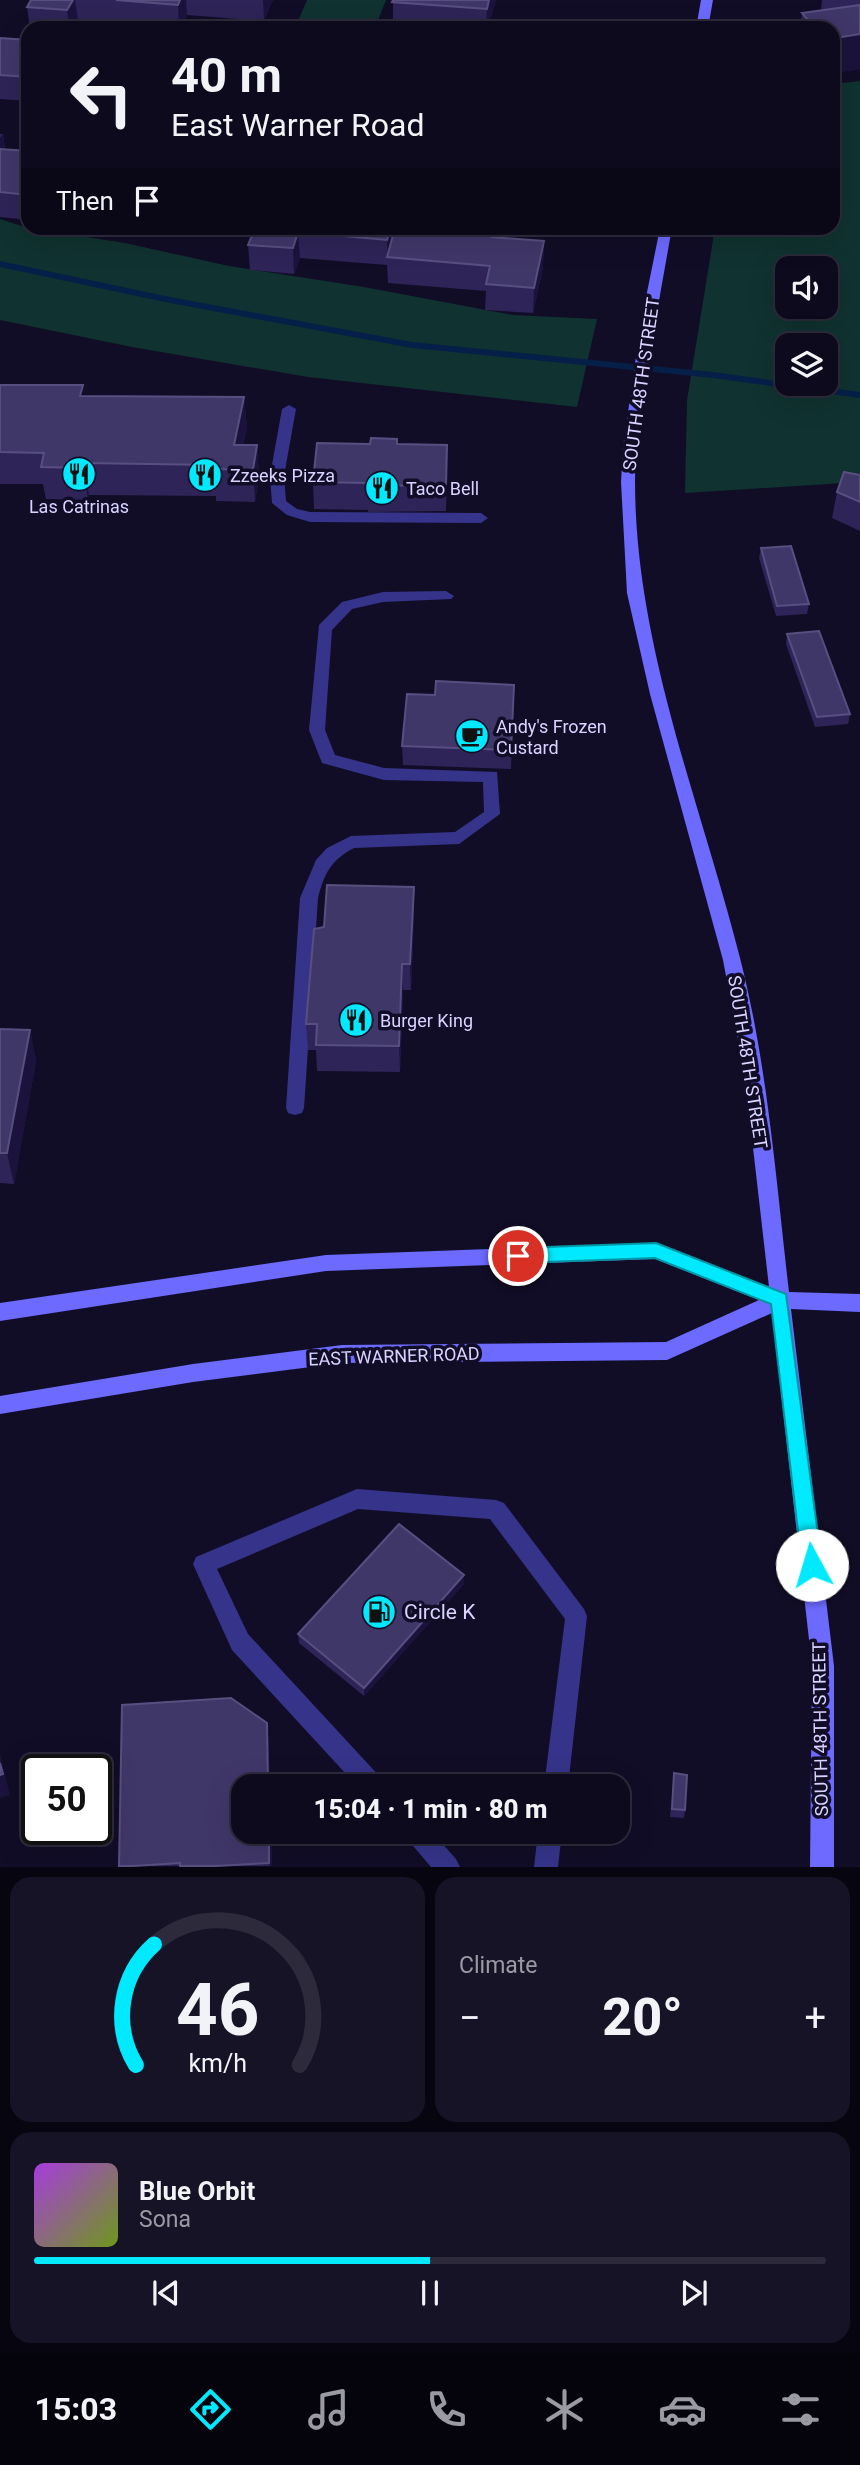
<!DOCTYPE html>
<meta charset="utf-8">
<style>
body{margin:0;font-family:Roboto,sans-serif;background:#161326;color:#f1f3f6;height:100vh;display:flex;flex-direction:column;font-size:26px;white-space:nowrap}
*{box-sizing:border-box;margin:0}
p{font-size:23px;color:#9a9aa4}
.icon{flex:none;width:38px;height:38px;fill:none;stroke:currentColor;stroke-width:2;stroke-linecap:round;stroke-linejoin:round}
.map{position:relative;height:1867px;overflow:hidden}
.sheet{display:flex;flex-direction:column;gap:10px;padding:10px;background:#070610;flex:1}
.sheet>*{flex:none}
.banner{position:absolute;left:21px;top:21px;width:819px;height:214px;border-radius:21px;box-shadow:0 7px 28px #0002,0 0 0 2px #2d2b3b;background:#0d0a1d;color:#f1f3f6;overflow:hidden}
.tools{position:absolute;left:775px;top:256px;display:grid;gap:14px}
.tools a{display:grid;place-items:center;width:63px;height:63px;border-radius:14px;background:#0d0a1d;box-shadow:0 7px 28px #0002,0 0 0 2px #2d2b3b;font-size:35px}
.speed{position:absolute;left:21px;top:1754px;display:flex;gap:14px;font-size:35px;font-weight:700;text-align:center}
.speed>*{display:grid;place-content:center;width:91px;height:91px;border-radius:50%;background:#0d0a1d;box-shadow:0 7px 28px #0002,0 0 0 2px #2d2b3b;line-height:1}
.speed .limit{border:4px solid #111;border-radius:10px;background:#fff;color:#111}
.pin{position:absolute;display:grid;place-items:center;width:60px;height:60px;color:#fff;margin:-30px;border:4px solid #fff;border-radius:50%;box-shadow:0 2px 7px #0007}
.me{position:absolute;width:77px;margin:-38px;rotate:354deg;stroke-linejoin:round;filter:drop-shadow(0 0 5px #0008)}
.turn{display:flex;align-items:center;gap:24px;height:147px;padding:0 35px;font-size:32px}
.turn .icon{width:91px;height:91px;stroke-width:2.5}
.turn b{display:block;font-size:49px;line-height:60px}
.then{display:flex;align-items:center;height:66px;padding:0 35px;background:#0003;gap:14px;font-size:26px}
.big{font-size:52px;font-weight:800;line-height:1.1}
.sheet .widget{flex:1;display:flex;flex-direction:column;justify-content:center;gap:10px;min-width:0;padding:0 24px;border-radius:21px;background:#161326}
.sheet .dial{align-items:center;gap:0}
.dial svg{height:182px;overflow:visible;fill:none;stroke:#2d2b3b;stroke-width:7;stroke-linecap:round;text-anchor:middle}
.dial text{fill:#f1f3f6;stroke:none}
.song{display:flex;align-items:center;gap:21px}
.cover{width:84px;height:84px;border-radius:10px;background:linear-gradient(135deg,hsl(280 70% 55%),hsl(80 70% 35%))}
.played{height:7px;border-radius:4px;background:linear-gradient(90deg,#00e9fe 50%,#2d2b3b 50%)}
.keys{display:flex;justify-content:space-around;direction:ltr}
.heat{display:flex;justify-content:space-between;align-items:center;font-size:38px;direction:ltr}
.sheet .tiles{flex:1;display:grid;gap:10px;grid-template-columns:1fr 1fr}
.widget:last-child{grid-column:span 2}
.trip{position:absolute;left:231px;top:1774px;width:399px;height:70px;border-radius:21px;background:#0d0a1d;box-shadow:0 7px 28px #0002,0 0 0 2px #2d2b3b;font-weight:800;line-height:70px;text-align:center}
.dock{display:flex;height:112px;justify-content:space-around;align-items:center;background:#05040c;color:#9a9aa4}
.dock .icon{width:49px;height:49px}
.dock .on{color:#00e9fe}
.dock b{font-size:32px;color:#f1f3f6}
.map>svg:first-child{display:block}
.green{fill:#103230;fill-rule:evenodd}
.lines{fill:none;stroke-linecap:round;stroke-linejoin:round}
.stream{fill:#061f48;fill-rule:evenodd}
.service{fill:#36348a;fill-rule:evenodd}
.secondary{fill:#6c6aff;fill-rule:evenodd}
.wall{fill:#2e2457}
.shaded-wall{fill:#1b133c}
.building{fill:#403769;stroke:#584f80;stroke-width:2}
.route{fill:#00e9fe;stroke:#0097a5;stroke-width:2}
.labels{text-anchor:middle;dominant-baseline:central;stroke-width:7;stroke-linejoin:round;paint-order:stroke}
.street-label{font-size:18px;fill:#d8d3ff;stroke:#110d27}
.poi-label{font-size:18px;fill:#d8d3ff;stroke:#110d27;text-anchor:start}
.near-poi-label{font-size:21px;fill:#d8d3ff;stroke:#110d27;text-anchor:start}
</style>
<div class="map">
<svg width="860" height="1867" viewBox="0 0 860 1867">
<rect width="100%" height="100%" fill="#110d27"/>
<path class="green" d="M307 0H386L375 28H295Z
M860 81V482L685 493 687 400 715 228H833V84ZM788 268H826V306H788ZM788 345H826V383H788Z
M0 219 28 228 125 243 229 266 364 287 513 315 597 319 577 407 308 377 132 347 0 320Z"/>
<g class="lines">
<path class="stream" d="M0 261 165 296 412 342 713 372 860 392V398L713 378 412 348 165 302 0 267Z"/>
<path class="service" d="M289 405 296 409 284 476 286 501 297 509 310 512 481 513 488 518 481 523 310 522 287 515 272 503 270 476 282 409Z
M446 591 454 596 451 599 383 602 352 609 332 630 325 730 335 755 384 768 497 772 500 814 459 844 354 848C331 860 324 874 318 898L304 1108 302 1113 295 1115 288 1113 286 1108 300 898 316 860 327 848 351 836 455 832 484 812 483 782 384 780 322 763 309 730 319 625 342 602 383 592Z
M357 1489 496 1500 504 1503 584 1609 587 1616 568 1787H544L565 1619 490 1519 358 1509 217 1569 248 1634 382 1779 386 1787H358L232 1650 193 1564 196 1557Z
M404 1832H432L456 1859 460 1867H431L408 1840Z
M538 1832H562L558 1867H534Z"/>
<path class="secondary" d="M701 0H713L708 28H696Z
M660 228H672C662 283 652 339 644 394 640 423 635 452 635 481 635 645 700 801 740 958 768 1067 776 1181 789 1292L860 1294V1312L791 1309 834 1666V1867H810L812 1666 772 1313 667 1360 342 1363 193 1382 0 1414V1396L193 1364 342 1345 666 1342 759 1300 655 1259 326 1271 0 1321V1303L326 1255 656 1243 769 1287 745 1078 723 960 650 694 627 593 621 482 623 447 641 322Z"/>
</g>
<path class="wall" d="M31 0H273L264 21 187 15 180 28H165L78 21 74 28H30L27 7Z
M393 0H496L488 28H412L393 27Z
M822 0H860V69L833 73V28H800L802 13 821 10Z
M0 38 28 40V101L0 99Z
M0 134H3L5 149 28 151V220L0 217Z
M173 228H221L217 236 173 232Z
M255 228H496V237L544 241 543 267 533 313 485 310 486 291 388 283 387 265 300 258 294 274 250 270 248 245Z
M0 385 84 396 244 397 247 428 243 445H257L259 477 255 502 216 501V496L89 495 88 500 46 499 43 484H0Z
M397 444 447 472 446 511 368 512V510L314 509 313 482Z
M860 475V531L832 518 837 492Z
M761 548 809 604 807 614 776 616 759 558Z
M787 634 850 714 848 724 815 727 786 644Z
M514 685 511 769 403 765 402 746 435 695Z
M414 913 411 990H403L400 1072 317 1071 316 1050H308L306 1024Z
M0 1029 30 1030 36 1061 14 1184 0 1183Z
M464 1584 364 1696 299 1643 298 1634Z
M269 1744 243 1832H271L272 1866H119Z
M674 1773 685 1810 684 1818 670 1817Z"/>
<path class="shaded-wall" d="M73 0H75L78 21 74 28H69L67 10Z
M180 0H186L187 15 179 28 178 5Z
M263 0H273L264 21Z
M489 0H496L488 28H486L487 9Z
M821 22 820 28H811V24Z
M860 34V69L833 73V56L836 38Z
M3 134 6 159 0 170V138Z
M217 228H221L217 236Z
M391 228H399L387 257V240Z
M495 228H496L495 247 492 237Z
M298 232 300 258 294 274 293 248Z
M544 241 543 267 533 313 534 288Z
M244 397 247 428 237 470 234 445Z
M257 445 259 477 255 502 253 470Z
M447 445V472L446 511V485Z
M84 463 89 495 88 500 83 468Z
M414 887V913L411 990 410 964Z
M402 964 403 990 400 1072 399 1046Z
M30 1030 36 1061 14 1184 7 1153Z
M464 1575V1584L364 1696V1688Z
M267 1723 269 1744 270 1787H268Z
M0 1754 10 1795 0 1798Z
M269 1832H271L272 1866H270L269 1863Z"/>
<path class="building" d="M31 0H73L67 10 27 7Z
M116 0H180L178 5Z
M393 0H489L487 9 392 2Z
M860 5V34L836 38 833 35V28H826L821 22 811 24 802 13Z
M0 38 28 40V77L0 75Z
M0 149 28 151V195L0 192Z
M255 228H391L387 240 298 232 293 248 248 245Z
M395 228H495L492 237 544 241 534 288 486 284 490 266 387 257Z
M0 385H83L80 396 244 397 234 445H257L253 470 214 469 215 465 84 463 83 468 41 467 44 453 0 452Z
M371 438 397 439V444L447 445 446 485 368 486V483L313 482 317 443 370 444Z
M844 472 860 475V502L837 492Z
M791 546 809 604 777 606 761 548Z
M819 631 850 714 817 717 787 634Z
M436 681 514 685 511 750 402 746 407 694 435 695Z
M327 885 414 887 410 964H402L399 1046 316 1045 317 1024H306L314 929 324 927Z
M0 1029 30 1030 7 1153H0Z
M399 1524 464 1575 364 1688 298 1634Z
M231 1698 267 1723 268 1787H243V1832H269V1863L216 1866H180V1863L133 1866H119L122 1705Z
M0 1763 3 1774 0 1775Z
M674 1773 687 1775 685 1810 672 1809Z"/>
<path class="route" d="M656 1243 786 1294 822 1565 819 1572 812 1574 805 1572 802 1565 771 1304 655 1258 518 1263 512 1261 509 1256 512 1250 518 1248Z"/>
<defs>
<g id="restaurant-disc" transform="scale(1.75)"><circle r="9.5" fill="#00e9fe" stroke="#110d27"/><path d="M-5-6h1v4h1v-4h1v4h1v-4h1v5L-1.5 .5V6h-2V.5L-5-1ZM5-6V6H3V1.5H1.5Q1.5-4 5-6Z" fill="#111"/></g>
<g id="cafe-disc" transform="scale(1.75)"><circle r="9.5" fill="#00e9fe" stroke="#110d27"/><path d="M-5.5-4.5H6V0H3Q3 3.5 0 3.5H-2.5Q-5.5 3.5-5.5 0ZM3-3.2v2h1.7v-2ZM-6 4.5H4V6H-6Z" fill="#111"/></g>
<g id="fuel-disc" transform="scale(1.75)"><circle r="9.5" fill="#00e9fe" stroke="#110d27"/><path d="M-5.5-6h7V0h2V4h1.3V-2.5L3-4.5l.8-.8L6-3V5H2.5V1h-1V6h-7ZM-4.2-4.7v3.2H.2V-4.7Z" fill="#111"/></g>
</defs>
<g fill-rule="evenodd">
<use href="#restaurant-disc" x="79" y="474"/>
<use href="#restaurant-disc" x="205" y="475"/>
<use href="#restaurant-disc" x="382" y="488"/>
<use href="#cafe-disc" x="472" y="736"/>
<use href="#restaurant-disc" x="356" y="1020"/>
<use href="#fuel-disc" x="379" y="1612"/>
</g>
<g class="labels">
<g class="street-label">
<text transform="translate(641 384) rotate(-82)">SOUTH 48TH STREET</text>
<text transform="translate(748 1062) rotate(81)">SOUTH 48TH STREET</text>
<text transform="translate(394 1356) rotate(-2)">EAST WARNER ROAD</text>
<text transform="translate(820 1729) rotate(-91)">SOUTH 48TH STREET</text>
</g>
<g class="poi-label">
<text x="230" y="475">Zzeeks Pizza</text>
<text x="406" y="488">Taco Bell</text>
<text x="79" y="506" text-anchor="middle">Las Catrinas</text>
<text x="496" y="726">Andy's Frozen<tspan x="496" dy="21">Custard</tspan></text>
<text x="380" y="1020">Burger King</text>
</g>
<g class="near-poi-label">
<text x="404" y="1612">Circle K</text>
</g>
</g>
</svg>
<div class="tools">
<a><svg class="icon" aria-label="sound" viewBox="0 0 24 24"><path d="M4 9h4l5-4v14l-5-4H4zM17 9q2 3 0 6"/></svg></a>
<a><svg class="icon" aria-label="layers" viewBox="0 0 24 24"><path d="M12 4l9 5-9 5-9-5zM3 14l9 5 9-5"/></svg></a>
</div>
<div class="speed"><div class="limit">50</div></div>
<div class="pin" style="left:518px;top:1256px;background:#d93025"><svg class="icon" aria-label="arrive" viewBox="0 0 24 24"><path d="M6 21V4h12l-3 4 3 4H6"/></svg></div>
<svg class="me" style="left:812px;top:1565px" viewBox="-20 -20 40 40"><circle r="19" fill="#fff"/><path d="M0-13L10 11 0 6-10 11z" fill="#00e9fe"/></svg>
<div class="trip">15:04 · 1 min · 80 m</div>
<div class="banner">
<div class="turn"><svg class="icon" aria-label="left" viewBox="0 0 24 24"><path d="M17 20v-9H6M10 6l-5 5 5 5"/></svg><div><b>40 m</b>East Warner Road</div></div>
<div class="then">Then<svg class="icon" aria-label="arrive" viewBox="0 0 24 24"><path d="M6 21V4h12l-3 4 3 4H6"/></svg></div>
</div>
</div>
<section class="sheet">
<div class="tiles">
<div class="widget dial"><svg viewBox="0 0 100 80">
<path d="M14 69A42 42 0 1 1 86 69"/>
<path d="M14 69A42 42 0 0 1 22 16" stroke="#00e9fe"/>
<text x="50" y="56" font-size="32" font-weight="700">46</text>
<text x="50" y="72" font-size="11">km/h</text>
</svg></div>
<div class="widget"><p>Climate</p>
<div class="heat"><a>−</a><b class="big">20°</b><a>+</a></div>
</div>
<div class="widget">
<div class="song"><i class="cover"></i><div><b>Blue Orbit</b><p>Sona</p></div></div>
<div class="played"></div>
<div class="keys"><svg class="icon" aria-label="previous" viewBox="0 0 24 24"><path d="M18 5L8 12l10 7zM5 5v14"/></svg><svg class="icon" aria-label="pause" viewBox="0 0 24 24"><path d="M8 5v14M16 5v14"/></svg><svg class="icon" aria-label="next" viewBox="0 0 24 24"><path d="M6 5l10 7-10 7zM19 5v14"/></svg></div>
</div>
</div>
</section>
<nav class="dock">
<b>15:03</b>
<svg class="icon on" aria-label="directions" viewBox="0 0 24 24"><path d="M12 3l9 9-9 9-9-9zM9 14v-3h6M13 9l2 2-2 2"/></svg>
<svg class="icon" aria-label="music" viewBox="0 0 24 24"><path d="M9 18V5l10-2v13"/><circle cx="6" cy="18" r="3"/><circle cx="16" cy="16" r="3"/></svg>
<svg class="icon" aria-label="phone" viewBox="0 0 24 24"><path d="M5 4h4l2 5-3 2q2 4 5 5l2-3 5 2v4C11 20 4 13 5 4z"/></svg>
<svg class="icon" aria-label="climate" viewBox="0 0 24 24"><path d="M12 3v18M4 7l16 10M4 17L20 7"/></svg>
<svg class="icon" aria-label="car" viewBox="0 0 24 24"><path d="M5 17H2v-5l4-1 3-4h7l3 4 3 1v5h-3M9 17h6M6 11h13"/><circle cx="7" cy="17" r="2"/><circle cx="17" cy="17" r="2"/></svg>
<svg class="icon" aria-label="filters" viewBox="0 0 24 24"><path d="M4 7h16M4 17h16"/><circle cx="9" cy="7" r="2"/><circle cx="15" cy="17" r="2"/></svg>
</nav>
